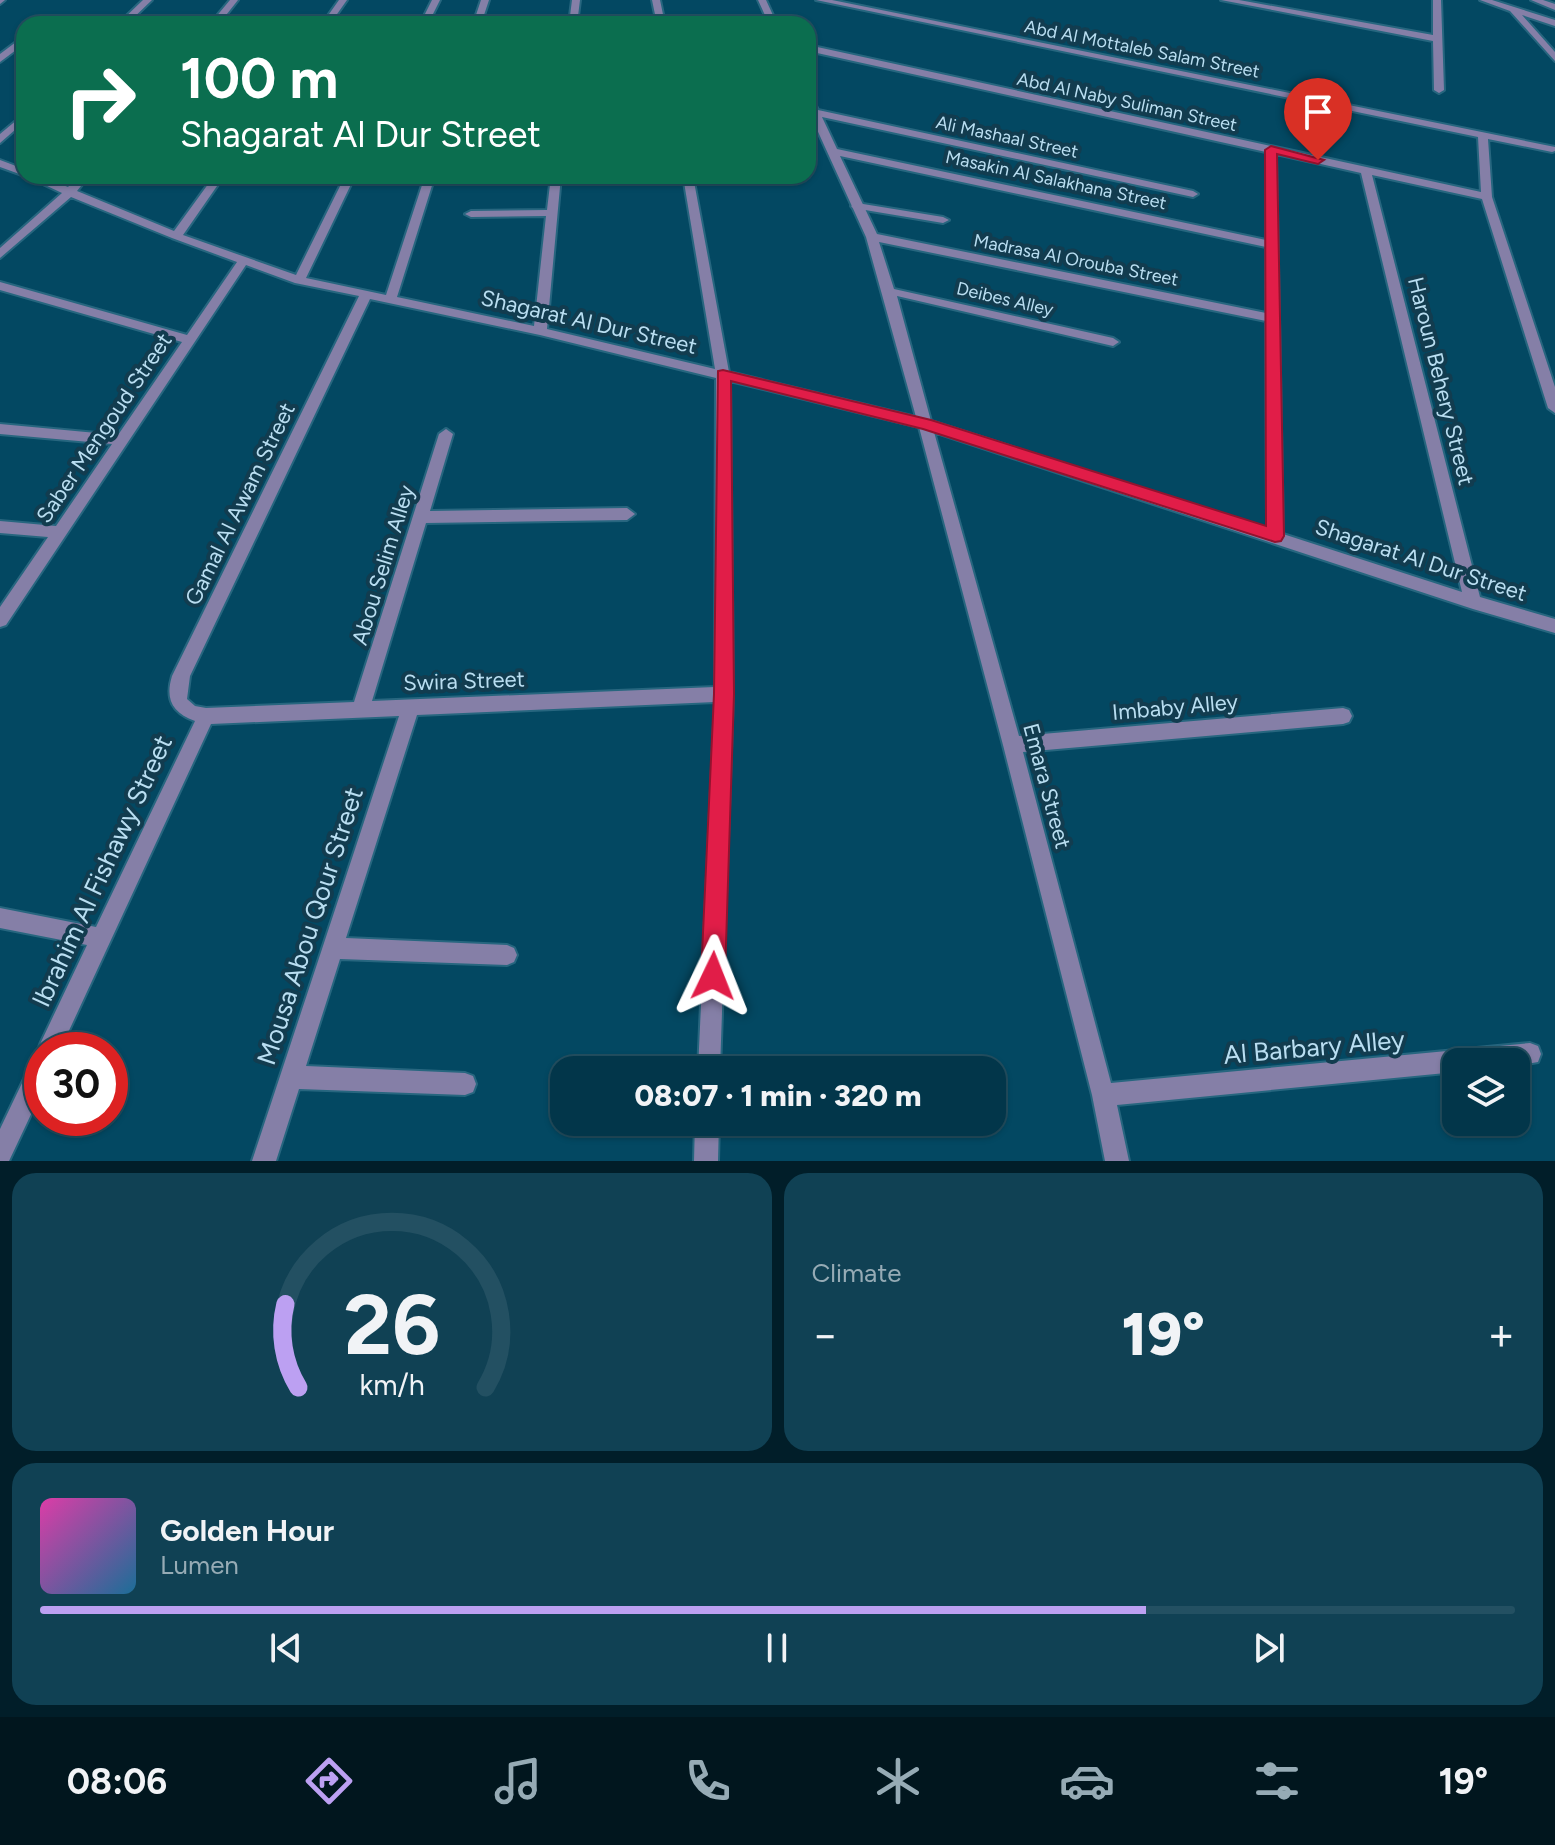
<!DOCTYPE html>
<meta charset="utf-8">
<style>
body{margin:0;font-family:Figtree,sans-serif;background:#104154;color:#f1f3f6;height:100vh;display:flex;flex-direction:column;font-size:30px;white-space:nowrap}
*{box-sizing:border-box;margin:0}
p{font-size:26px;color:#96abb5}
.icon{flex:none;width:44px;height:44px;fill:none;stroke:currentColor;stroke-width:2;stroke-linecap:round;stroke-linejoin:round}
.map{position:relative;height:1161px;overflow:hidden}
.drawer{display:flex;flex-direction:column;gap:12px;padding:12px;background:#011e29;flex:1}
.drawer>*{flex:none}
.guide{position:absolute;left:16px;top:16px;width:800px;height:168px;border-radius:24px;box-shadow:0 2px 6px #0004,0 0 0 2px #235062;background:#0b6e4f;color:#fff;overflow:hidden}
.controls{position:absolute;left:1442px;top:1048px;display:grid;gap:16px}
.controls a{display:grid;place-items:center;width:88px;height:88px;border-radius:16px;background:#02364a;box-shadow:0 2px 6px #0004,0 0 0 2px #235062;font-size:40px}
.speed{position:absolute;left:24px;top:1032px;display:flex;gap:16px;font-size:40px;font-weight:700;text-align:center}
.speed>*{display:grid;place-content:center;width:104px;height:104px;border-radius:50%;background:#02364a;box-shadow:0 2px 6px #0004,0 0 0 2px #235062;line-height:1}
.speed .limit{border:12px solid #d22;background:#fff;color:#111}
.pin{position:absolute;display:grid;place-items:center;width:68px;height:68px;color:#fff;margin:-82px -34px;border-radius:50% 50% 50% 0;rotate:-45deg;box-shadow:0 0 8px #0007}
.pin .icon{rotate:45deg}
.me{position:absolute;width:88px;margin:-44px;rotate:2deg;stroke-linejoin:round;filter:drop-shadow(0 0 6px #0008)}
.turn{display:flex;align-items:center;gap:28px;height:168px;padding:0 32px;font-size:36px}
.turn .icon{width:104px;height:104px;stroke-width:2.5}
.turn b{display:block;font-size:56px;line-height:68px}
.big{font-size:60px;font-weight:800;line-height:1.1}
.drawer .tile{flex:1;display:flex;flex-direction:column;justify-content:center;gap:12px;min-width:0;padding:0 28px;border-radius:24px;background:#104154}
.drawer .dial{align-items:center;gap:0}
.dial svg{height:208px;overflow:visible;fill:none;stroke:#235062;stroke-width:7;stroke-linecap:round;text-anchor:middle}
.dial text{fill:#f1f3f6;stroke:none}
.song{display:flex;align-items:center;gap:24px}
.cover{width:96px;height:96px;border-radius:12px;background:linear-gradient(135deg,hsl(320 70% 55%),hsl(200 70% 35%))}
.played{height:8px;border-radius:4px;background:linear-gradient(90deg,#bca0f2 75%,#235062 75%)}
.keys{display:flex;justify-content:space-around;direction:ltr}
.heat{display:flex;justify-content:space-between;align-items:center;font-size:44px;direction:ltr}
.drawer .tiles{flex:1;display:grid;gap:12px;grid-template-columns:1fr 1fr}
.tile:last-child{grid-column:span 2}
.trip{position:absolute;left:550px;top:1056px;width:456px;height:80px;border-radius:24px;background:#02364a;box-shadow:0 2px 6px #0004,0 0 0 2px #235062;font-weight:800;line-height:80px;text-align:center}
.tab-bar{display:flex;height:128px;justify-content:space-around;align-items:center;background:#01161e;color:#96abb5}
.tab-bar .icon{width:56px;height:56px}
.tab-bar .active{color:#bca0f2}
.tab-bar b{font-size:36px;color:#f1f3f6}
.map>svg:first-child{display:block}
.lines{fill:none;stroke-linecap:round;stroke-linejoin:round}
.service-casing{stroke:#27667f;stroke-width:4}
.minor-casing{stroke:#27667f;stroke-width:4}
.service{fill:#857fa7;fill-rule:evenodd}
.minor{fill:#857fa7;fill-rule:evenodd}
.route{fill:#e11d48;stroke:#92132f;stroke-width:2}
.labels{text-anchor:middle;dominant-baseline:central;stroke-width:8;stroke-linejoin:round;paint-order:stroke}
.far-street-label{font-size:18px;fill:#b9def1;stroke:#123c4f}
.street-label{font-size:22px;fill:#b9def1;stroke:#123c4f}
.near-street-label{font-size:26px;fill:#b9def1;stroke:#123c4f}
</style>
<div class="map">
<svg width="1555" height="1161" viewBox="0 0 1555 1161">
<rect width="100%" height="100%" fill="#034862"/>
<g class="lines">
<g class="service-casing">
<path id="service" d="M857 203 943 217 949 220 943 223 853 208 851 206Z"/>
</g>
<g class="minor-casing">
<path id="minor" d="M0 0H5L0 4Z
M143 0H152L127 24H118Z
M230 0H238L219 24H210Z
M339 0H347L330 24H322Z
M432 0H440L428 24H420Z
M481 0H489L481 24H473Z
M572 0H580L577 24H569Z
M652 0H660L665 24H657Z
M758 0H766L777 24H769Z
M816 0H832L1555 147V151L1552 152 1488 139 1492 197 1555 387V413L1548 408 1482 199 1372 175 1480 597 1555 619V633L1473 609 934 432 1019 736 1343 708 1349 710 1352 716 1349 722 1343 724 1023 752 1111 1083 1530 1043 1538 1046 1541 1054 1538 1062 1516 1066V1062H1456V1072L1117 1105 1129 1161H1105L1092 1095 1003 745 919 427 730 381 733 694 720 1070H698L715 702 417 715 346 938 507 945 514 948 517 955 514 962 507 965 340 959 306 1066 465 1073 473 1076 476 1084 473 1092 465 1095 299 1089 276 1161H252L399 716 211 724 60 1050H42V1091L9 1161H0V1129L34 1058 40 1056 38 1050 41 1042 87 945 0 928V908L96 927 195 721C172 713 165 699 172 676L359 296 295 283 246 265 6 625 0 627V607L48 537 0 533V521L56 526 112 444 0 434V424L118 435 182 342 0 290V282L187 335 237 262 172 238 71 197 0 258V248L62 193 26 176H40L68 187 78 176H89L77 191 174 231 214 176H224L183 235 296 275 345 176H355L306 278 386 295 425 176H435L397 297 534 326 546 216 471 217 465 214 471 211 547 210 551 176H561L547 329 715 369 683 176H693L729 372 916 417 866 237 809 112 808 95 811 96 818 110 1193 191 1198 194 1193 197 822 117 837 149 1266 240V152L808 51V45L1481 192 1478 137ZM1276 154 1361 173 1462 592 1283 534ZM840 156 1266 247V313L877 234ZM879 242 1266 321 1267 529 931 421 897 296 1113 346 1119 342 1113 338 894 289ZM370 299 540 335 716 378 715 687 372 701 426 523 627 520 635 514 627 508 430 511 453 434 446 429 439 434 354 702 206 708 195 706 187 699 190 676Z
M1221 0H1239L1433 35V0H1441L1444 90 1439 93 1434 90 1433 41Z
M1480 0H1492L1555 20V26L1522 15 1555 52V61L1510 11Z
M1531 0H1543L1555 4V10Z
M24 36V44L0 62V54Z
M24 114V122L0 143V134Z
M0 160 24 169 25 176 0 167Z
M695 1122H719L718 1161H694Z"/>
</g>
<use href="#service" class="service"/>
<use href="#minor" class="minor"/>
</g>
<path class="route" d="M1271 146 1324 160 1318 164 1277 154 1284 536 1281 541 1275 542 923 429 731 381 734 694 725 976 722 985 713 988 704 985 701 976 714 694 718 371 723 370 931 420 1266 526 1265 150Z"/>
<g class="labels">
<g class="far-street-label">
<text transform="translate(1142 49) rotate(11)">Abd Al Mottaleb Salam Street</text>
<text transform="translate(1127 102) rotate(12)">Abd Al Naby Suliman Street</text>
<text transform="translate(1007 137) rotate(12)">Ali Mashaal Street</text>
<text transform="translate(1056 180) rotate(12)">Masakin Al Salakhana Street</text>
<text transform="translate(1076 260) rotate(11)">Madrasa Al Orouba Street</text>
<text transform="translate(1005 299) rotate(13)">Deibes Alley</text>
</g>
<g class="street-label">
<text transform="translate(589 322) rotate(13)">Shagarat Al Dur Street</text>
<text transform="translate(1441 381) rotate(76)">Haroun Behery Street</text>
<text transform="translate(104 428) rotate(-56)">Saber Mengoud Street</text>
<text transform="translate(240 504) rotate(-64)">Gamal Al Awam Street</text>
<text transform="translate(1421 560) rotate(18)">Shagarat Al Dur Street</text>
<text transform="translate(383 565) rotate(-73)">Abou Selim Alley</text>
<text transform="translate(464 681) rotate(-2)">Swira Street</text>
<text transform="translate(1175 707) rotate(-5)">Imbaby Alley</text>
<text transform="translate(1047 786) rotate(75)">Emara Street</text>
</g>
<g class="near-street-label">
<text transform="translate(102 871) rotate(-65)">Ibrahim Al Fishawy Street</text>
<text transform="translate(310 926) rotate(-72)">Mousa Abou Qour Street</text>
<text transform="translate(1314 1047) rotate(-5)">Al Barbary Alley</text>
</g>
</g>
</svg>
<div class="controls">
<a><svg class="icon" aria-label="layers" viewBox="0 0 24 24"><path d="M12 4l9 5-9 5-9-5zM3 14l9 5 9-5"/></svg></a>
</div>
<div class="speed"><div class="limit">30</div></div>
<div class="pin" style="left:1318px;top:160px;background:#d93025"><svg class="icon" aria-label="arrive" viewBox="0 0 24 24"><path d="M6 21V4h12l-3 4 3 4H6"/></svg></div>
<svg class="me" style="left:713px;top:976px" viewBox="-20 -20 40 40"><path d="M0-17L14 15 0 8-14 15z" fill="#e11d48" stroke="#fff" stroke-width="4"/></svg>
<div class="trip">08:07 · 1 min · 320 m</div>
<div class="guide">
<div class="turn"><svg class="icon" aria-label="right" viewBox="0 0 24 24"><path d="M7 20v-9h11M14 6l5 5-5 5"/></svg><div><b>100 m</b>Shagarat Al Dur Street</div></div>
</div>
</div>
<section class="drawer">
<div class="tiles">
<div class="tile dial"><svg viewBox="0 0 100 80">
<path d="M14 69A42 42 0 1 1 86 69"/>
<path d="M14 69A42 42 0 0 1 9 37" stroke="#bca0f2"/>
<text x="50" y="56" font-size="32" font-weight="700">26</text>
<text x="50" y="72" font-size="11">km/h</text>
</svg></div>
<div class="tile"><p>Climate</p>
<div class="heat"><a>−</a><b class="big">19°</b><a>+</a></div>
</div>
<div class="tile">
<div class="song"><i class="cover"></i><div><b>Golden Hour</b><p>Lumen</p></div></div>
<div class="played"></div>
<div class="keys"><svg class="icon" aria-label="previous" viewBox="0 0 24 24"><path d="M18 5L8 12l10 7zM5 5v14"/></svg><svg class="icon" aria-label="pause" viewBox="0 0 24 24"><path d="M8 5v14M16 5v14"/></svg><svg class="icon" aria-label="next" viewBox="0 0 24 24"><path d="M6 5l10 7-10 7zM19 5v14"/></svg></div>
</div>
</div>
</section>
<nav class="tab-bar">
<b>08:06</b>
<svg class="icon active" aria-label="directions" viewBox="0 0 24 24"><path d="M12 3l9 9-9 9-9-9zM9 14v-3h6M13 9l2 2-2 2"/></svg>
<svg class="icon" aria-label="music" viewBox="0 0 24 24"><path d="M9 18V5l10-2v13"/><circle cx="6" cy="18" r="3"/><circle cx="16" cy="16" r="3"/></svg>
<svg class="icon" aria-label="phone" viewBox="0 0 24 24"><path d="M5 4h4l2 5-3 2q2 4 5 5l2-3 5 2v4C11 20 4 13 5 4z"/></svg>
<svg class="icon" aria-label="climate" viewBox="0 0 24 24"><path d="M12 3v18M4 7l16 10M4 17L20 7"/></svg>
<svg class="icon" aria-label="car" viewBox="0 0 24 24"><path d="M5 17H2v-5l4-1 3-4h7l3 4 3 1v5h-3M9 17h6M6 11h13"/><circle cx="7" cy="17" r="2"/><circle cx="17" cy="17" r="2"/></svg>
<svg class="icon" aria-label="filters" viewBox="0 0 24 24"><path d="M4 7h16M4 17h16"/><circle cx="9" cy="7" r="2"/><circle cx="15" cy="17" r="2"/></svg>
<b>19°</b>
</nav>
